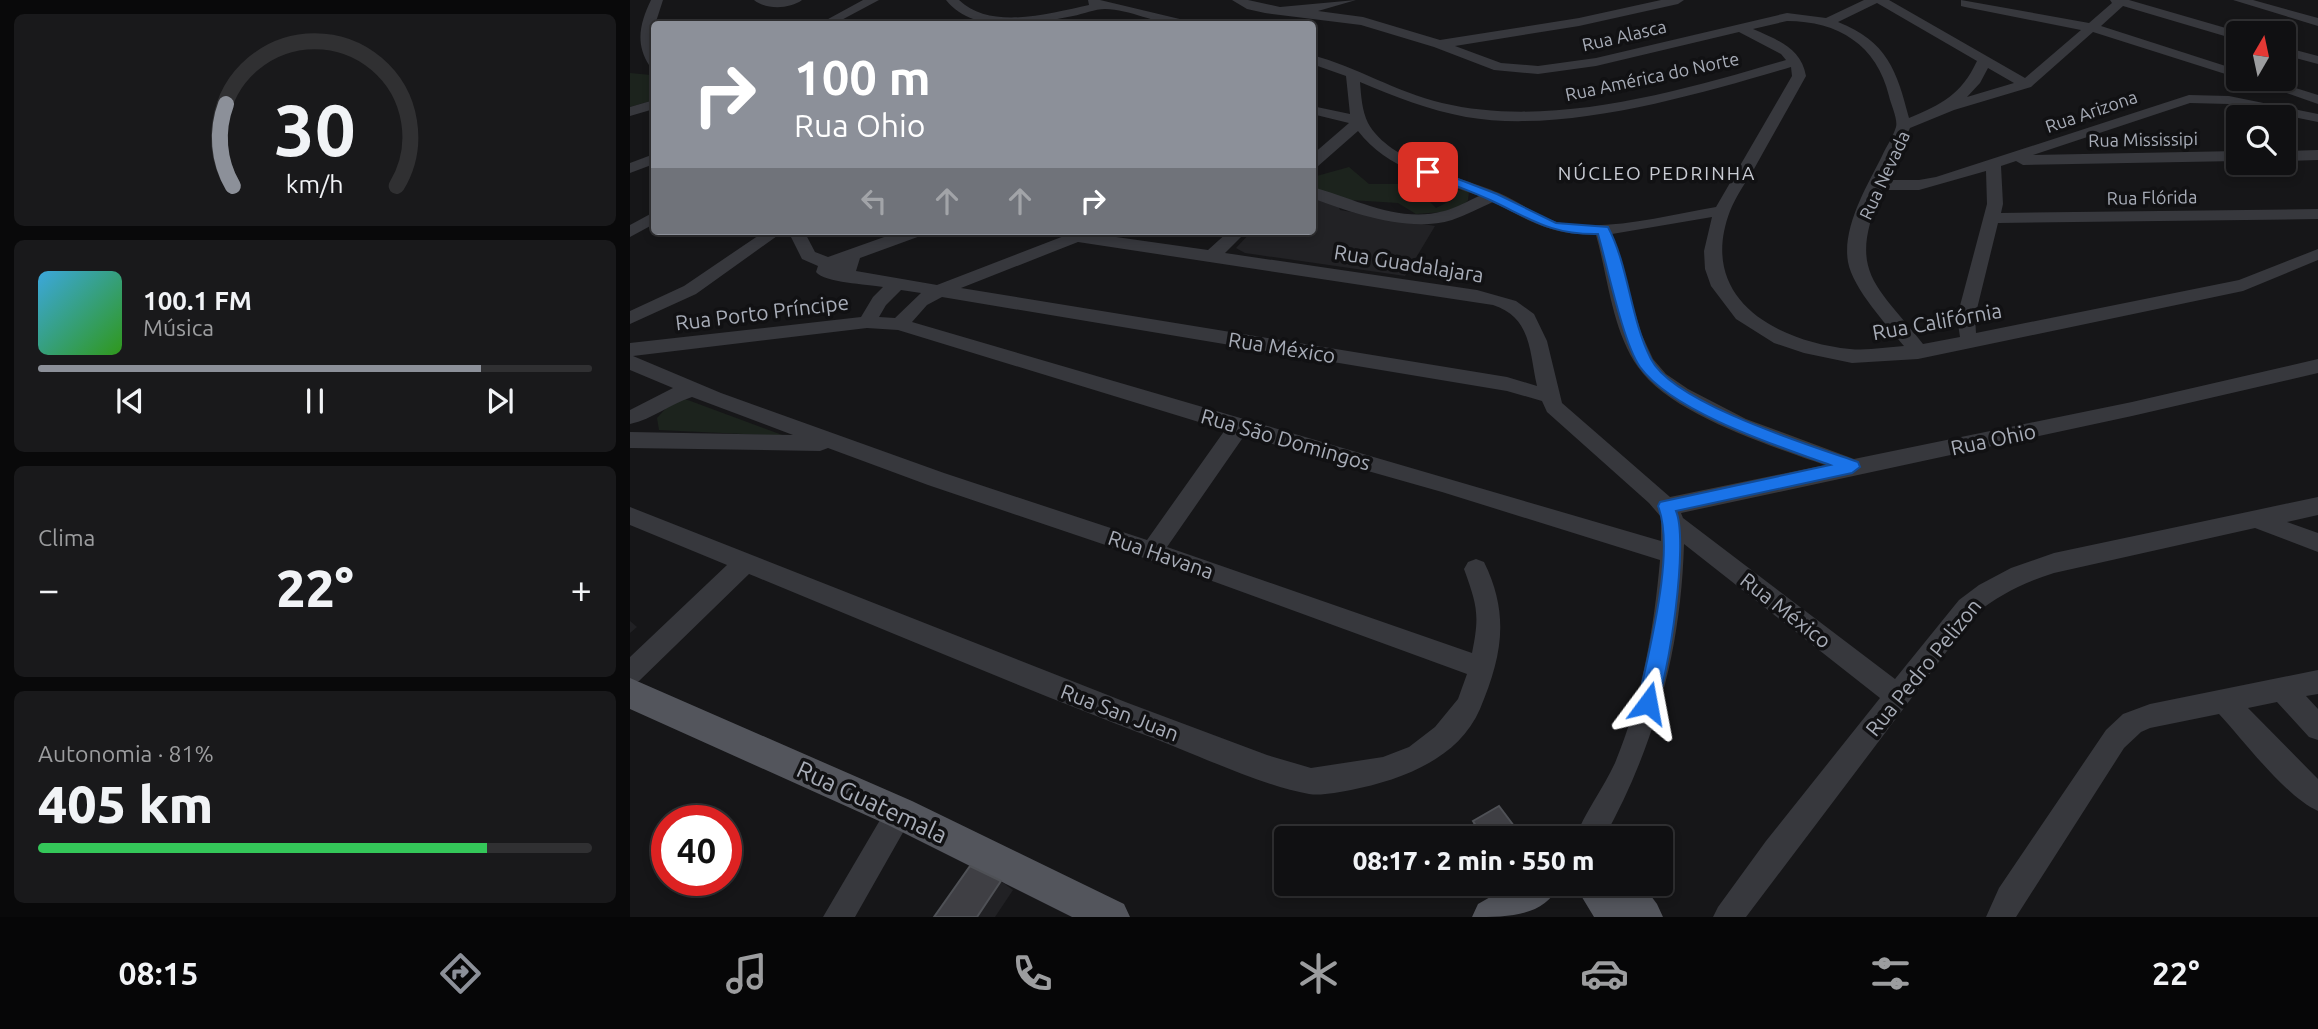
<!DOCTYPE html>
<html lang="pt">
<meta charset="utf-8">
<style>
body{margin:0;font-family:Ubuntu,sans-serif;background:#19191b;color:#f1f3f6;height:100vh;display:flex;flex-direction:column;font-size:26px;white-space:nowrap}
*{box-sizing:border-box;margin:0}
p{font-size:23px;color:#9c9d9f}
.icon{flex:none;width:38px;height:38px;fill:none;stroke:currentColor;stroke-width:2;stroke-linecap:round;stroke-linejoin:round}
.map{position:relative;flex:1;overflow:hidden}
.sheet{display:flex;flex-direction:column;gap:14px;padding:14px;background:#09090a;width:630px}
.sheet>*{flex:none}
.top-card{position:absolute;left:21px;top:21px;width:665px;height:214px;border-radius:7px;box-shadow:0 4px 10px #0003,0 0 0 2px #303032;background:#8c9099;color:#fff;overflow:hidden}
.needle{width:46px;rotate:9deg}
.tools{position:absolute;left:1596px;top:21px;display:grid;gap:14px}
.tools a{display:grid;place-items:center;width:70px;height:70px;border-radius:7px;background:#101012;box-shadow:0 4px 10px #0003,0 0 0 2px #303032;font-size:35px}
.speed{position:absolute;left:21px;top:805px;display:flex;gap:14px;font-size:35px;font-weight:700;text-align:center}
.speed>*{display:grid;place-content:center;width:91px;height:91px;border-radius:50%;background:#101012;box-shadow:0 4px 10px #0003,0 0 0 2px #303032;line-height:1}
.speed .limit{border:10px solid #d22;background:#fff;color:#111}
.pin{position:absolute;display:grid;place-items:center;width:60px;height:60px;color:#fff;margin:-30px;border-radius:14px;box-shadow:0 4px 10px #0006}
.me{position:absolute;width:77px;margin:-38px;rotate:13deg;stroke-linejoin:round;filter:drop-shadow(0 0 5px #0008)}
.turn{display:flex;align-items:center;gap:24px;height:147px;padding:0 28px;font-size:32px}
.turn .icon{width:91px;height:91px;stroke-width:2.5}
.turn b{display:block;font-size:49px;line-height:60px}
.lanes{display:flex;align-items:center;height:66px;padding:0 28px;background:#0003;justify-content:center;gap:35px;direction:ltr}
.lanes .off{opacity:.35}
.big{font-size:52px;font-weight:800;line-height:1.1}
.sheet .widget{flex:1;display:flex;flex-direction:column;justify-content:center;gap:10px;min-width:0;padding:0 24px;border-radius:10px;background:#19191b}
.sheet .dial{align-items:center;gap:0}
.dial svg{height:182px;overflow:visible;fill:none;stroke:#303032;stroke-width:7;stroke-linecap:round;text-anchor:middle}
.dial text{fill:#f1f3f6;stroke:none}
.song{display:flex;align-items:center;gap:21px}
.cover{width:84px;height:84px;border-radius:10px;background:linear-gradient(135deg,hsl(200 70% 55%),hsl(110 70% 35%))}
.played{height:7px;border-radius:4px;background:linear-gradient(90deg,#8c9099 80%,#303032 80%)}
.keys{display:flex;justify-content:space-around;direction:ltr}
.heat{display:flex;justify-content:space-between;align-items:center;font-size:38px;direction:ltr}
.charge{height:10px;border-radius:5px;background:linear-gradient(90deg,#34c759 81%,#303032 0)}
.trip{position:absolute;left:644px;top:826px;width:399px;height:70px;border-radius:7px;background:#101012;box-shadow:0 4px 10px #0003,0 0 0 2px #303032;font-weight:800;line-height:70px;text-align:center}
.tab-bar{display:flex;height:112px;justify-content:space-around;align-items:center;background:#060607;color:#9c9d9f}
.tab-bar .icon{width:49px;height:49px}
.tab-bar .selected{color:#8c9099}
.tab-bar b{font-size:32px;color:#f1f3f6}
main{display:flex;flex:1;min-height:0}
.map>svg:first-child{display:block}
.built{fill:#222225}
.green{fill:#1c231d}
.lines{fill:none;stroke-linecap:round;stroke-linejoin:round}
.minor{fill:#37383d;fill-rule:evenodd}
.major{fill:#53555c;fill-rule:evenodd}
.wall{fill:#323236}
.shaded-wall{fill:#212124}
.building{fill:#3f3f44;stroke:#4f5156;stroke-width:2}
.route{fill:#1a73e8;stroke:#114b97;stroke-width:2}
.labels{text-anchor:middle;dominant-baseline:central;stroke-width:7;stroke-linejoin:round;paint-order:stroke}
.far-street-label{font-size:18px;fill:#a8adb8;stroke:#111113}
.far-neighbourhood-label{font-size:19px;letter-spacing:2px;fill:#c9ccd4;stroke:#111113}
.street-label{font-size:21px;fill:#a8adb8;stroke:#111113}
.near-street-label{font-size:24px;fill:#a8adb8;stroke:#111113}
</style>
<main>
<section class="sheet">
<div class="widget dial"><svg viewBox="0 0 100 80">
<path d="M14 69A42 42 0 1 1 86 69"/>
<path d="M14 69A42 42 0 0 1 11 33" stroke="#8c9099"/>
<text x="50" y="56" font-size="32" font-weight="700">30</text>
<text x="50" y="72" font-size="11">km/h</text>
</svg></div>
<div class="widget">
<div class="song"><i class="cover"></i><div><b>100.1 FM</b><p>Música</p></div></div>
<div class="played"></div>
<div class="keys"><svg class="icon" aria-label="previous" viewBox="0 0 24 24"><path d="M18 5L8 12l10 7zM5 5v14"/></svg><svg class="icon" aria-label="pause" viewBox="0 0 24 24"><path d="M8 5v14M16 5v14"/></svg><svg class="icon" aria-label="next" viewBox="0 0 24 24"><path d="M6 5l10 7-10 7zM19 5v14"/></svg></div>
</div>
<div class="widget"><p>Clima</p>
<div class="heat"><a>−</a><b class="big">22°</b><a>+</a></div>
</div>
<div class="widget"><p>Autonomia · 81%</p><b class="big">405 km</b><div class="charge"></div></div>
</section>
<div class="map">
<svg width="1688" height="917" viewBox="0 0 1688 917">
<rect width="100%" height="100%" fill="#161618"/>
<path class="built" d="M683 196 708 205 710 210 805 226 775 276 615 253 606 248 622 231H682Z"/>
<path class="green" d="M0 73 21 75 24 79V100L0 107Z
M719 167 739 184H782L783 195 800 202 806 208 824 199 810 191 817 189 839 191 838 200 833 206 812 212 786 214 768 203 720 200 683 189V177Z
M47 396 155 436 29 430 27 418Z"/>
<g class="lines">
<path class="minor" d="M21 0H33L23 31 24 66 19 65C5 43 10 23 21 0Z
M124 0H172C160 9 136 10 124 0Z
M233 0H249L204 24H189Z
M316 0H329C361 31 421 13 459 5L458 0H470L558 21 559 24C529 27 502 9 475 9 465 9 453 14 443 16 403 24 345 36 316 0Z
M602 0H618L650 7 726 0 688 11 733 17 810 40 949 18 1031 0H1054L1048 4 949 26 825 46 871 63 908 66 966 58 1157 13 1196 18 1234 0H1259L1395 78 1451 30 1335 7 1331 6V0L1459 23 1482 3 1480 0H1499L1613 33H1608V40L1493 6 1471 26 1608 70V78L1463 32 1401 87 1324 110 1280 128 1256 180H1289L1306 177 1559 95 1599 96 1688 114V122L1599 104 1560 103 1403 155 1608 151V161L1393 165 1386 161 1371 166 1373 204 1371 213 1688 209V219L1368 223 1345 317 1346 333 1609 280 1688 249V260L1613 291 1288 359 1222 363 1174 353 1144 343 1106 319 1081 286 1075 269 1074 251 1082 217 982 234 1011 333 1023 359 1036 374 1058 389 1116 419 1224 459 1502 402 1688 359V373L1502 416 1051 513 1053 518 1265 679 1329 600 1349 585 1381 568 1424 553 1688 497V515L1657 522 1688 533V552L1625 528 1424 573C1395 582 1369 595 1345 614L1116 917H1083L1088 907 1136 841 1250 698 1054 544C1051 650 1025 745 974 838H945C955 812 973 789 985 763 1012 698 1024 629 1030 560L812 492 614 436 537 547 842 653C850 615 847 605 834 569L838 562 846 559 854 562C880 615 872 656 850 709 828 760 770 780 721 790 708 792 692 796 679 794 629 785 564 753 515 735 382 684 251 628 119 574L9 681 0 684V657L97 565 0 525V507L498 703 637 755 681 768 753 757 779 747 805 727 828 699 837 674 585 582 298 485 198 448 190 451 0 448V432L163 435 62 397C40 404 23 419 0 424V410L43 388 0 370V343L231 317 243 297 253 287C237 284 195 283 186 272L188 266 172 259 158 231H174L185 252 198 257 271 231H295L293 235 230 258 226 271 307 285 447 231H464L465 234 578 250 599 231H617L595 253 847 290 886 301 904 314 917 341 932 403 1040 497 1195 465C1141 446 1040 414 1008 367 982 330 978 277 966 235 919 234 904 223 863 202 849 208 836 215 822 220 779 233 722 213 682 198V187C724 198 769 224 814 211 826 208 838 201 849 196 806 180 757 169 728 131L687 167 682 169V155L719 123 682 114V106L720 114 716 76 682 64V55C727 67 766 92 812 103 922 129 1050 91 1156 60L1151 54 1109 32 966 66 908 74 864 70 804 47 731 25 635 13 617 9ZM1247 3 1347 61C1331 95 1312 104 1279 118 1267 71 1257 41 1208 22ZM1157 21C1208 21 1247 45 1259 96 1261 105 1268 119 1266 127 1263 137 1256 147 1252 156 1237 186 1212 227 1218 262 1223 289 1257 325 1274 346 1256 347 1237 351 1220 349 1145 341 1067 298 1100 211 1106 196 1116 182 1124 169 1141 138 1159 107 1176 76 1171 48 1148 40 1123 29ZM1161 67 1162 76 1086 207C1038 215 986 230 937 224 914 221 890 202 869 193 830 176 760 163 738 123 732 111 731 95 730 82 765 97 799 110 836 117 935 134 1065 95 1161 67ZM1358 68 1384 83 1337 97 1350 83ZM1356 171 1357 204 1327 317 1330 337 1293 344C1244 282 1217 272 1252 190H1289ZM448 242 863 305C902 318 899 351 907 386L877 377 331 288ZM271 290 291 293 265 318 249 317 256 305ZM312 297 877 391 912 401 917 412 1019 503 1031 517V541L282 322 297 305ZM237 328 268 330 595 430 517 540 314 473 91 393 3 356Z
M1603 0H1623L1688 18V26Z
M1654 47 1688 56V64L1654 55Z
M1617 79H1637L1688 95V104Z
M24 100V109L0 116V107Z
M1688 150V160L1654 161V151Z
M24 154V164L0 173V163Z
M24 212V224L0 237V225Z
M135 231H154L66 294 0 324V311L54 286Z
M1688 670V694L1676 696 1688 709V740L1679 737 1647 702 1618 708 1688 779V811C1656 797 1614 741 1589 714L1520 728 1511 732 1494 748 1386 917H1356L1369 888 1476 730 1493 714 1520 704Z
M270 799 280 803 284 813 225 917H193L260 803Z"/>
<path class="major" d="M0 678 282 801 494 904 500 917H442L258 825 0 709Z
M883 884H930C914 917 879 917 842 917L848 904Z
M944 884H1012L1027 904 1033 917H964Z"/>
</g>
<path class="wall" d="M843 821 893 838H848L843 831Z"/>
<path class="shaded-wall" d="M0 621 7 627 0 633Z
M371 881 383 890 365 917H347Z
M853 884H860L853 889Z"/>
<path class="building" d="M869 806 893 838H854L843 821Z
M340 866 371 881 347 917H304Z"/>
<path class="route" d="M794 169H802L867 194 926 223 978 227C999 267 1000 318 1021 359 1043 403 1179 445 1228 462L1230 467 1222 473 1046 511C1059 541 1039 677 1025 709L1018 712 1011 709 1008 703C1018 653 1046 552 1028 506L1030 502 1200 465C1147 446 1043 412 1010 367 993 343 977 265 968 234 921 235 901 219 860 200 839 190 816 182 794 174Z"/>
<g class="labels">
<g class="far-street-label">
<text transform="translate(994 35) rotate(-13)">Rua Alasca</text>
<text transform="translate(1022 76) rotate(-12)">Rua América do Norte</text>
<text transform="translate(1461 111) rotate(-19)">Rua Arizona</text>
<text transform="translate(1513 139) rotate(-1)">Rua Mississipi</text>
<text transform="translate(1254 175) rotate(-65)">Rua Nevada</text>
<text transform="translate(1522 197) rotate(-1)">Rua Flórida</text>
</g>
<g class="far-neighbourhood-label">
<text x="1027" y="173">NÚCLEO PEDRINHA</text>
</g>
<g class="street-label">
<text transform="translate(779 263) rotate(9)">Rua Guadalajara</text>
<text transform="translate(132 312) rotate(-7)">Rua Porto Príncipe</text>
<text transform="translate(1307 321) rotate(-10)">Rua Califórnia</text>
<text transform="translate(652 347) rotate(9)">Rua México</text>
<text transform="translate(656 439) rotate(16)">Rua São Domingos</text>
<text transform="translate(1363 439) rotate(-12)">Rua Ohio</text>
<text transform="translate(531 554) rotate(19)">Rua Havana</text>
<text transform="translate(1156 610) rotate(38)">Rua México</text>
<text transform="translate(1293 667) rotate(-51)">Rua Pedro Pelizon</text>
<text transform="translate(490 712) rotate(21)">Rua San Juan</text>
</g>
<g class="near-street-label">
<text transform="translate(242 802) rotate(25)">Rua Guatemala</text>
</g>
</g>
</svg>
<div class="tools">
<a><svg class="needle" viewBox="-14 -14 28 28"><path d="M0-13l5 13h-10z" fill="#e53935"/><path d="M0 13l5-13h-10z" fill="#9c9d9f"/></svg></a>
<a><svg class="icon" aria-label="search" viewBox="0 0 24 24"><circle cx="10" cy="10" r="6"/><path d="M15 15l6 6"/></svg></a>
</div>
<div class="speed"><div class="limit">40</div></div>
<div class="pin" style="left:798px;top:172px;background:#d93025"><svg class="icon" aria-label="arrive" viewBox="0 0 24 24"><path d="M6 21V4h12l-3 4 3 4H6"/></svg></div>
<svg class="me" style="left:1018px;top:703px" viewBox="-20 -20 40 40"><path d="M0-17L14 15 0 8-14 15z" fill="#1a73e8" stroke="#fff" stroke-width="4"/></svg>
<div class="trip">08:17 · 2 min · 550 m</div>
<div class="top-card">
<div class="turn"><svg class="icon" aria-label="right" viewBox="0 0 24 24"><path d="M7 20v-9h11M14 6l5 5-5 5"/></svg><div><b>100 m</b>Rua Ohio</div></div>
<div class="lanes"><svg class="icon off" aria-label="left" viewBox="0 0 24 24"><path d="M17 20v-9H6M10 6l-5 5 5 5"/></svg><svg class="icon off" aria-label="ahead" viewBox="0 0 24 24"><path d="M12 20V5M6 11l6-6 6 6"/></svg><svg class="icon off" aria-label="ahead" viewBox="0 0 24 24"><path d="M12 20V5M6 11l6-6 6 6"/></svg><svg class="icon" aria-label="right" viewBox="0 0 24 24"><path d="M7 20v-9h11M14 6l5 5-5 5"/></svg></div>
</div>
</div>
</main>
<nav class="tab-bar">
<b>08:15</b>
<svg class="icon selected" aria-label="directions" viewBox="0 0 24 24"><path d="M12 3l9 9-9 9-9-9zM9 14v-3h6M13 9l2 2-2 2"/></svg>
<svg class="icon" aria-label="music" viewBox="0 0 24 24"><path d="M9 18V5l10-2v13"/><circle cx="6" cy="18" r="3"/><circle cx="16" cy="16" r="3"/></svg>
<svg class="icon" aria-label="phone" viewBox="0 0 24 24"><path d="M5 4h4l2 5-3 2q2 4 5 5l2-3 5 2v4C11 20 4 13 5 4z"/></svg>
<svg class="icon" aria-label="climate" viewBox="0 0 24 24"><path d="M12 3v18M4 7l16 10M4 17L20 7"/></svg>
<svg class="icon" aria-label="car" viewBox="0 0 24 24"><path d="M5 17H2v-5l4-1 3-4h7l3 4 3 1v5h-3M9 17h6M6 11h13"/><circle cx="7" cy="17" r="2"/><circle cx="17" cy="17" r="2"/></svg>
<svg class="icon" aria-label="filters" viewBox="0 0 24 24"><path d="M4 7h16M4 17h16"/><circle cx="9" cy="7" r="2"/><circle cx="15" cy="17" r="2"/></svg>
<b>22°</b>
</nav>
